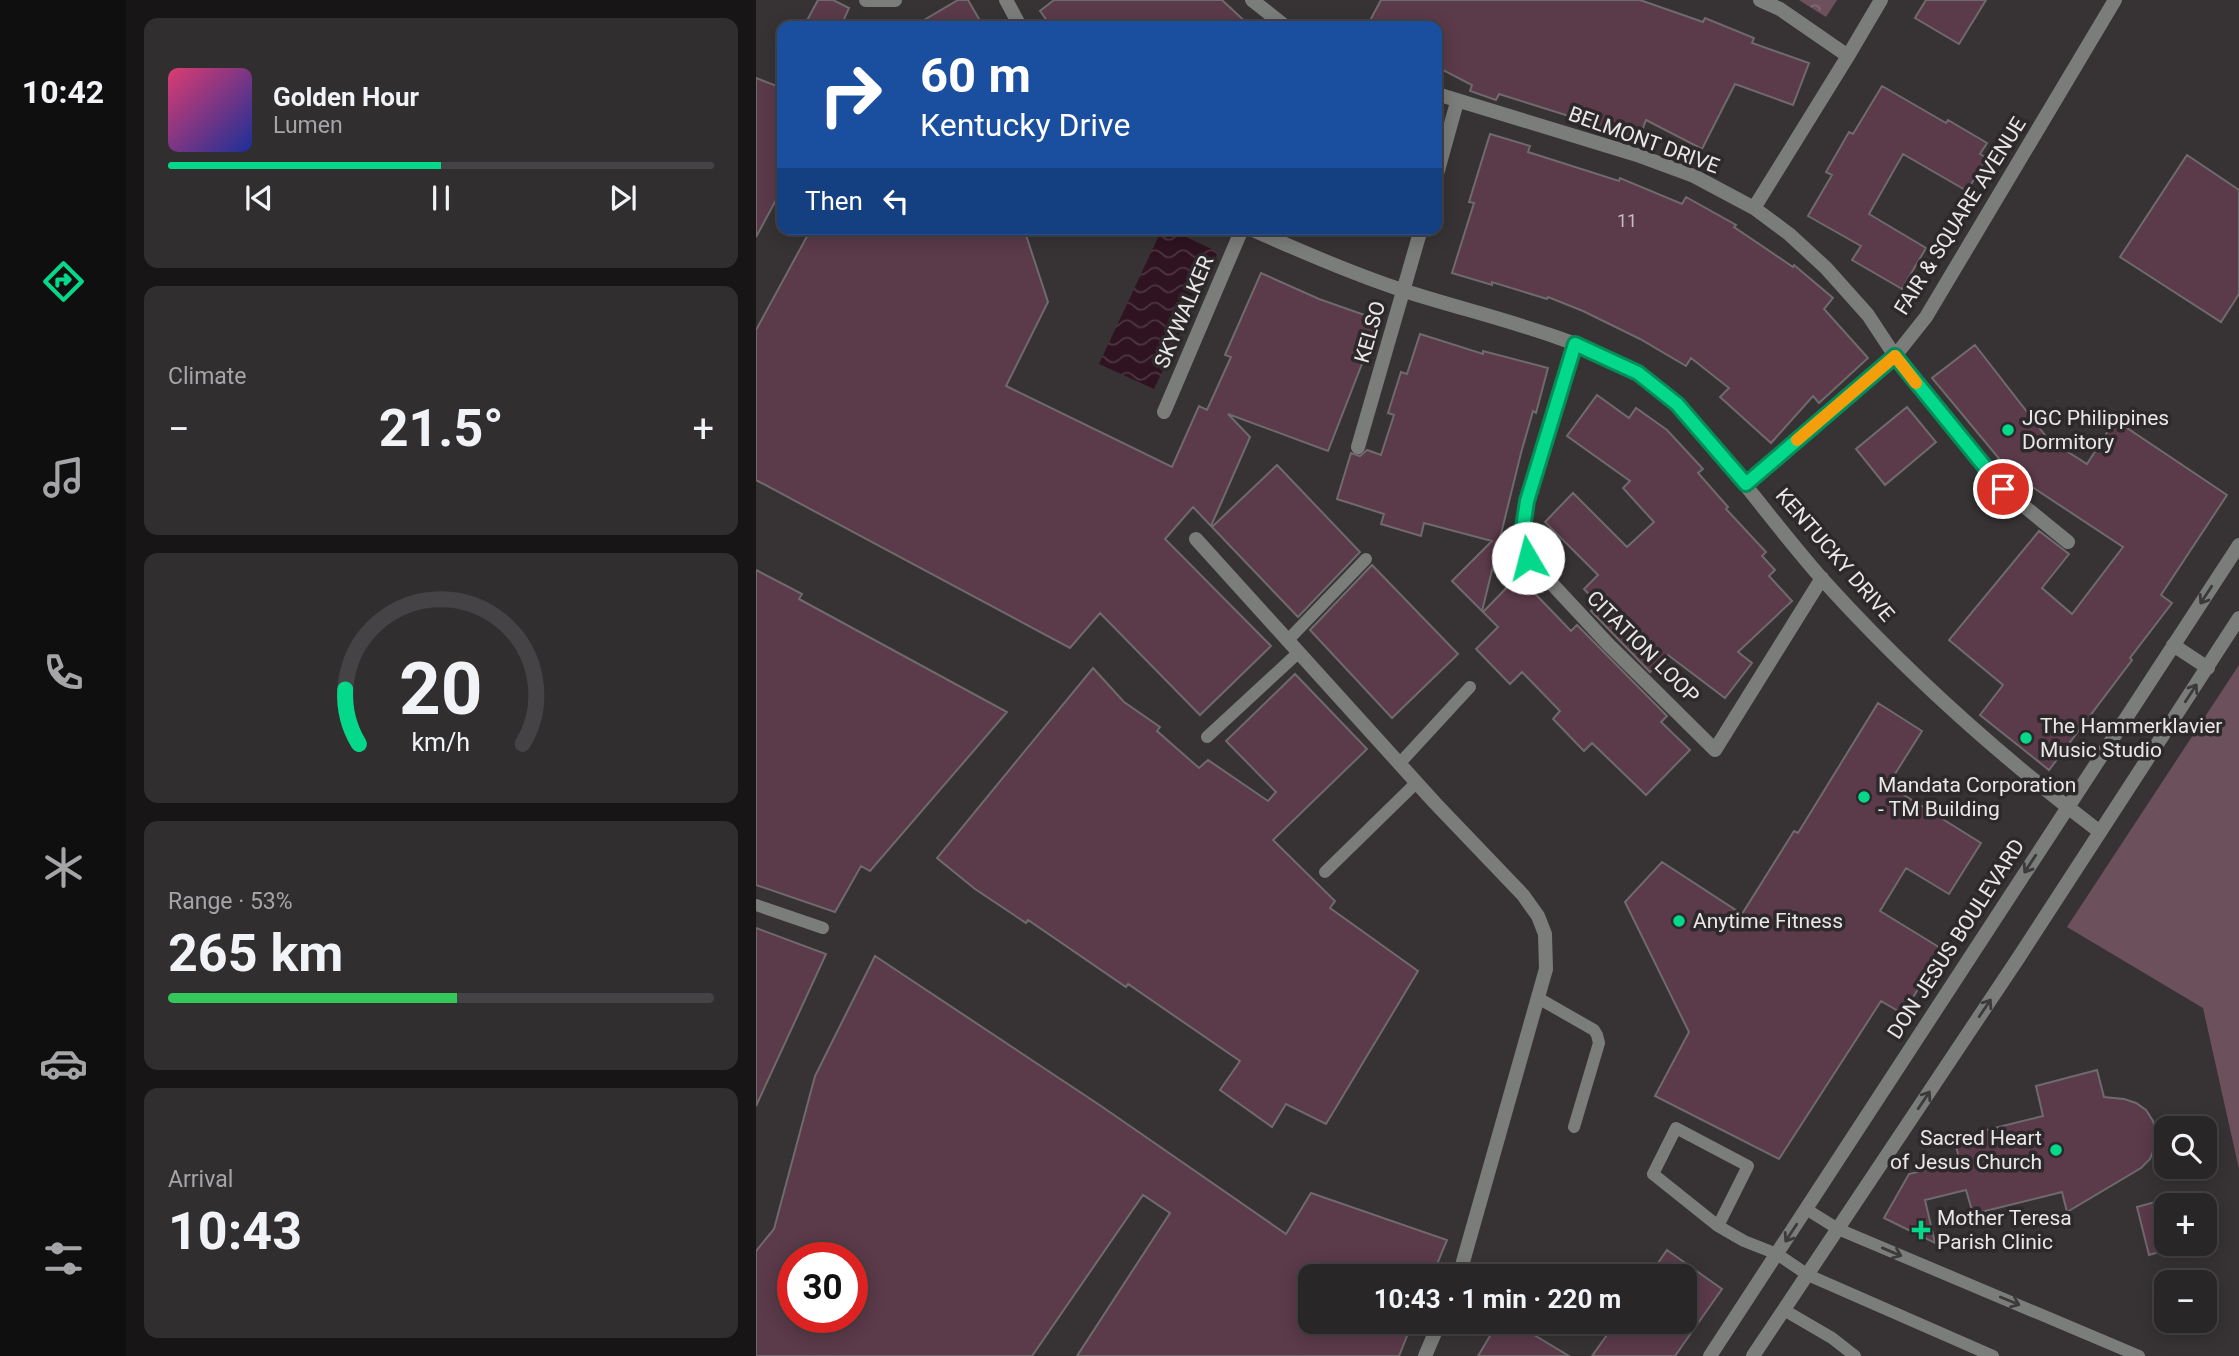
<!DOCTYPE html>
<meta charset="utf-8">
<style>
body{margin:0;font-family:Roboto,sans-serif;background:#312e30;color:#f1f3f6;height:100vh;display:flex;flex-direction:column;font-size:26px;white-space:nowrap}
*{box-sizing:border-box;margin:0}
p{font-size:23px;color:#a5a5a8}
.icon{flex:none;width:38px;height:38px;fill:none;stroke:currentColor;stroke-width:2;stroke-linecap:round;stroke-linejoin:round}
.map{position:relative;flex:1;overflow:hidden}
.details{display:flex;flex-direction:column;gap:18px;padding:18px;background:#171516;width:630px}
.details>*{flex:none}
.hud{position:absolute;left:21px;top:21px;width:665px;height:214px;border-radius:14px;box-shadow:0 4px 18px #0003,0 0 0 2px #454345;background:#1a4fa0;color:#fff;overflow:hidden}
.controls{position:absolute;left:1398px;top:1116px;display:grid;gap:14px}
.controls a{display:grid;place-items:center;width:63px;height:63px;border-radius:14px;background:#292628;box-shadow:0 4px 18px #0003,0 0 0 2px #454345;font-size:35px}
.speed{position:absolute;left:21px;top:1242px;display:flex;gap:14px;font-size:35px;font-weight:700;text-align:center}
.speed>*{display:grid;place-content:center;width:91px;height:91px;border-radius:50%;background:#292628;box-shadow:0 4px 18px #0003,0 0 0 2px #454345;line-height:1}
.speed .limit{border:10px solid #d22;background:#fff;color:#111}
.pin{position:absolute;display:grid;place-items:center;width:60px;height:60px;color:#fff;margin:-30px;border:4px solid #fff;border-radius:50%;box-shadow:0 2px 7px #0007}
.me{position:absolute;width:77px;margin:-38px;rotate:352deg;stroke-linejoin:round;filter:drop-shadow(0 0 5px #0008)}
.turn{display:flex;align-items:center;gap:24px;height:147px;padding:0 28px;font-size:32px}
.turn .icon{width:91px;height:91px;stroke-width:2.5}
.turn b{display:block;font-size:49px;line-height:60px}
.then{display:flex;align-items:center;height:66px;padding:0 28px;background:#0003;gap:14px;font-size:26px}
.big{font-size:52px;font-weight:700;line-height:1.1}
.details .card{flex:1;display:flex;flex-direction:column;justify-content:center;gap:10px;min-width:0;padding:0 24px;border-radius:14px;background:#312e30}
.details .dial{align-items:center;gap:0}
.dial svg{height:182px;overflow:visible;fill:none;stroke:#454345;stroke-width:7;stroke-linecap:round;text-anchor:middle}
.dial text{fill:#f1f3f6;stroke:none}
.song{display:flex;align-items:center;gap:21px}
.cover{width:84px;height:84px;border-radius:10px;background:linear-gradient(135deg,hsl(340 70% 55%),hsl(230 70% 35%))}
.played{height:7px;border-radius:4px;background:linear-gradient(90deg,#04d98b 50%,#454345 50%)}
.keys{display:flex;justify-content:space-around;direction:ltr}
.heat{display:flex;justify-content:space-between;align-items:center;font-size:38px;direction:ltr}
.charge{height:10px;border-radius:5px;background:linear-gradient(90deg,#34c759 53%,#454345 0)}
.trip{position:absolute;left:542px;top:1264px;width:399px;height:70px;border-radius:14px;background:#292628;box-shadow:0 4px 18px #0003,0 0 0 2px #454345;font-weight:700;line-height:70px;text-align:center}
main{display:flex;flex:1;min-height:0}
.tabs{display:flex;flex-direction:column;width:126px;justify-content:space-around;align-items:center;background:#100f10;color:#a5a5a8}
.tabs .icon{width:49px;height:49px}
.tabs .on{color:#04d98b}
.tabs b{font-size:32px;color:#f1f3f6}
.map>svg:first-child{display:block}
.green{fill:#6c515d}
.park{fill:url(#park-crowns)}
.water{fill:url(#water-waves)}
.building{fill:#5b3a49;stroke:#6f6a6c;stroke-width:2;fill-rule:evenodd}
.lines{fill:none;stroke-linecap:round;stroke-linejoin:round}
.service{stroke:#7b7d7b;stroke-width:12}
.minor{stroke:#7b7d7b;stroke-width:14}
.tertiary{stroke:#7b7d7b;stroke-width:14}
.oneway{stroke:#3d3a3b}
.route-casing{stroke:#038d5a;stroke-width:18}
.route{stroke:#04d98b;stroke-width:12}
.slow{stroke:#f59e0b;stroke-width:12}
.poi-dot{fill:#04d98b;stroke:#2d292b;stroke-width:2.5}
.labels{text-anchor:middle;dominant-baseline:central;stroke-width:7;stroke-linejoin:round;paint-order:stroke}
.number-label{font-size:18px;fill:#c6bcc0}
.street-label{font-size:21px;fill:#e9e7e8;stroke:#2d292b}
.poi-label{font-size:21px;fill:#e9e7e8;stroke:#2d292b;text-anchor:start}
</style>
<main>
<nav class="tabs">
<b>10:42</b>
<svg class="icon on" aria-label="directions" viewBox="0 0 24 24"><path d="M12 3l9 9-9 9-9-9zM9 14v-3h6M13 9l2 2-2 2"/></svg>
<svg class="icon" aria-label="music" viewBox="0 0 24 24"><path d="M9 18V5l10-2v13"/><circle cx="6" cy="18" r="3"/><circle cx="16" cy="16" r="3"/></svg>
<svg class="icon" aria-label="phone" viewBox="0 0 24 24"><path d="M5 4h4l2 5-3 2q2 4 5 5l2-3 5 2v4C11 20 4 13 5 4z"/></svg>
<svg class="icon" aria-label="climate" viewBox="0 0 24 24"><path d="M12 3v18M4 7l16 10M4 17L20 7"/></svg>
<svg class="icon" aria-label="car" viewBox="0 0 24 24"><path d="M5 17H2v-5l4-1 3-4h7l3 4 3 1v5h-3M9 17h6M6 11h13"/><circle cx="7" cy="17" r="2"/><circle cx="17" cy="17" r="2"/></svg>
<svg class="icon" aria-label="filters" viewBox="0 0 24 24"><path d="M4 7h16M4 17h16"/><circle cx="9" cy="7" r="2"/><circle cx="15" cy="17" r="2"/></svg>
</nav>
<section class="details">
<div class="card">
<div class="song"><i class="cover"></i><div><b>Golden Hour</b><p>Lumen</p></div></div>
<div class="played"></div>
<div class="keys"><svg class="icon" aria-label="previous" viewBox="0 0 24 24"><path d="M18 5L8 12l10 7zM5 5v14"/></svg><svg class="icon" aria-label="pause" viewBox="0 0 24 24"><path d="M8 5v14M16 5v14"/></svg><svg class="icon" aria-label="next" viewBox="0 0 24 24"><path d="M6 5l10 7-10 7zM19 5v14"/></svg></div>
</div>
<div class="card"><p>Climate</p>
<div class="heat"><a>−</a><b class="big">21.5°</b><a>+</a></div>
</div>
<div class="card dial"><svg viewBox="0 0 100 80">
<path d="M14 69A42 42 0 1 1 86 69"/>
<path d="M14 69A42 42 0 0 1 8 45" stroke="#04d98b"/>
<text x="50" y="56" font-size="32" font-weight="700">20</text>
<text x="50" y="72" font-size="11">km/h</text>
</svg></div>
<div class="card"><p>Range · 53%</p><b class="big">265 km</b><div class="charge"></div></div>
<div class="card"><p>Arrival</p><b class="big">10:43</b></div>
</section>
<div class="map">
<svg width="1483" height="1356" viewBox="0 0 1483 1356">
<defs>
<pattern id="park-crowns" width="20" height="18" patternUnits="userSpaceOnUse" patternTransform="scale(1.75)"><rect width="20" height="18" fill="#6c515d"/><path d="M2 6a3 3 0 1 1 6 0M12 15a3 3 0 1 1 6 0" fill="none" stroke="#816a74"/></pattern>
<pattern id="water-waves" width="16" height="10" patternUnits="userSpaceOnUse" patternTransform="scale(1.75)"><rect width="16" height="10" fill="#2f1321"/><path d="M0 5q4-4 8 0t8 0" fill="none" stroke="#4d3541"/></pattern>
</defs>
<rect width="100%" height="100%" fill="#373335"/>
<path class="green" d="M1483 665V1169L1447 1008 1311 927Z"/>
<path class="park" d="M1043 0H1081L1070 17Z"/>
<path class="water" d="M406 229H413L462 252 398 389 343 364Z"/>
<path class="building" d="M62 0H77L93 8 85 26H48Z
M202 0H212L227 26H158Z
M298 0H466L494 26H295L284 11Z
M625 0H884L947 22 949 18 998 38 996 43 1053 63 1037 105 979 84 946 149 890 120 881 144 830 126 832 122 743 94 740 100 714 91 716 85 681 67V26H611Z
M1170 0H1230L1203 44 1159 18Z
M0 78 26 88V189L0 237Z
M1126 86 1190 123 1192 120 1231 143 1224 154 1231 158 1211 191 1147 154 1113 214 1170 248 1146 289 1096 260 1105 246 1052 216 1076 175 1070 172 1093 132 1097 134Z
M734 134 774 146 772 152 863 181 864 178 926 204 930 197 980 225 978 227 1037 267 1038 265 1077 298 1068 309 1112 358 1063 403 1057 396 1015 443 964 397 973 388 935 358 930 366 884 339 827 311 792 297 791 299 736 282V285L696 273 718 203 713 202Z
M1431 155 1483 190V294L1465 322 1364 257Z
M55 229H268L292 302 250 386 416 467 443 406 451 410 475 357 469 355 505 273 563 299 623 320 572 451 472 414 494 437 455 526 437 507 409 539 515 646 444 715 344 613 314 648 0 480V330Z
M664 334 727 354V351L792 368 780 413 777 411 765 453 726 611 696 581 736 541 668 523 665 536 625 524 628 514 581 499 595 453 604 456 611 450 625 455 638 415 632 413 645 372 651 374Z
M1219 345 1292 439 1331 464 1359 420 1471 495 1405 595 1416 603 1374 658 1376 660 1293 770 1224 715 1247 685 1193 640 1283 531 1313 554 1286 588 1316 614 1367 547 1255 473 1176 378Z
M841 395 873 418 880 408 911 430 947 469 942 473 972 507 970 509 1010 552 1006 556 1019 570 1013 576 1036 601 982 652 996 663 969 698 912 655 894 672 835 611 842 604 828 589 842 575 789 522 817 493 871 547 898 522 867 488 874 481 811 436Z
M1151 407 1180 442 1129 485 1100 449Z
M521 465 604 552 542 617 456 527Z
M616 565 702 654 636 718 554 630Z
M0 570 46 594 43 599 251 712 114 871 105 866 79 912 0 885Z
M762 576 815 631 821 625 911 716 905 722 934 750 890 795 836 743 828 751 797 719 804 711 766 672 754 684 720 649 742 627 727 612Z
M337 668 368 702 404 727 401 731 443 768 452 760 512 801 520 792 470 741 539 674 611 749 517 840 579 901 574 908 662 971 570 1124 530 1104 516 1127 464 1090 484 1061 372 984 370 987 272 920 270 923 219 889 181 858Z
M1122 703 1166 731 1132 785 1225 843 1193 894 1150 868 1124 911 1186 949 1147 1014 1125 1001 1023 1159 899 1096 933 1032 869 902 906 862 986 914 1038 831 1042 833Z
M0 928 70 954 0 1106Z
M119 956 345 1106 530 1234 555 1193 691 1240 676 1276H555V1321H657L643 1356H321L414 1213 387 1195 276 1356H0V1251L18 1229 59 1076ZM37 1258H96V1318H37Z
M1341 1070 1348 1097 1368 1099 1380 1103 1390 1110 1397 1121 1400 1134 1399 1147 1394 1159 1385 1168 1311 1212 1306 1192 1217 1214 1210 1190 1169 1200 1179 1243 1128 1218 1153 1174 1204 1162 1198 1138 1287 1116 1280 1086Z
M1410 1199V1250L1393 1255 1381 1207Z
M911 1250 966 1289 919 1356H836L861 1321H929V1276H893Z
M743 1321H755L813 1356H722Z"/>
<g class="lines">
<path class="service" d="M531 641 610 559
M451 737 542 653
M643 764 714 687
M569 872 660 783
M0 905 67 928
M782 998 838 1030 841 1035 843 1043 818 1127
M1050 1209 1082 1229 1383 1356
M962 1226 992 1166 920 1128 897 1174 962 1226 988 1241 1021 1254 1052 1275 1237 1356
M1028 1310 1076 1338 1099 1356"/>
<path class="minor" d="M110 0H139
M250 0 264 26
M496 0 529 26
M1004 0 1024 9 1092 56
M681 94 881 155 938 176 998 208 1033 234 1070 268 1112 315 1139 356 1247 489 1312 542
M681 174 701 102
M998 208 1092 56 1125 0
M495 229C546 252 597 274 649 291 723 315 815 334 881 373 911 391 933 417 955 443 993 488 1028 536 1067 580 1151 673 1245 757 1344 832
M819 344 771 501 766 534 772 558 852 644 959 750 1066 578
M408 412 486 229
M602 447 665 229
M990 484 1139 356 1170 317 1359 0
M440 539 679 803 767 895 782 916 789 934 790 969 703 1276
M669 1356 684 1321"/>
<path class="tertiary" d="M1417 645 1452 668
M954 1356 1483 545
M997 1356 1263 957 1483 618"/>
</g>
<defs><path id="oneway-shaft" d="M-6 0H5M1.5-3L5.5 0L1.5 3" fill="none" stroke-width="1.6" stroke-linecap="round" stroke-linejoin="round" transform="scale(1.75)"/></defs>
<g class="oneway">
<use href="#oneway-shaft" transform="translate(1450 595) rotate(123)"/>
<use href="#oneway-shaft" transform="translate(1435 693) rotate(-57)"/>
<use href="#oneway-shaft" transform="translate(1274 864) rotate(123)"/>
<use href="#oneway-shaft" transform="translate(1229 1008) rotate(-56)"/>
<use href="#oneway-shaft" transform="translate(1168 1100) rotate(-56)"/>
<use href="#oneway-shaft" transform="translate(1035 1233) rotate(123)"/>
<use href="#oneway-shaft" transform="translate(1136 1252) rotate(23)"/>
<use href="#oneway-shaft" transform="translate(1254 1301) rotate(22)"/>
</g>
<g class="lines">
<g class="route-casing">
<path id="route" d="M772 558 766 534 771 501 819 344 882 373 921 404 990 484 1139 356 1247 489"/>
</g>
<use href="#route" class="route"/>
<path class="slow" d="M1041 440 1139 356 1160 383"/>
</g>
<g class="poi-dot">
<circle cx="1252" cy="430" r="7"/>
<circle cx="1270" cy="738" r="7"/>
<circle cx="1108" cy="797" r="7"/>
<circle cx="923" cy="921" r="7"/>
<circle cx="1300" cy="1150" r="7"/>
<path d="M1161.5 1219.5h7v7h7v7h-7v7h-7v-7h-7v-7h7z"/>
</g>
<g class="labels">
<g class="number-label">
<text x="871" y="220">11</text>
</g>
<g class="street-label">
<text transform="translate(888 140) rotate(20)">BELMONT DRIVE</text>
<text transform="translate(1204 216) rotate(-58)">FAIR &amp; SQUARE AVENUE</text>
<text transform="translate(428 312) rotate(-67)">SKYWALKER</text>
<text transform="translate(614 332) rotate(-74)">KELSO</text>
<text transform="translate(1079 555) rotate(49)">KENTUCKY DRIVE</text>
<text transform="translate(887 647) rotate(45)">CITATION LOOP</text>
<text transform="translate(1200 939) rotate(-57)">DON JESUS BOULEVARD</text>
</g>
<g class="poi-label">
<text x="1266" y="418">JGC Philippines<tspan x="1266" dy="24">Dormitory</tspan></text>
<text x="1284" y="726">The Hammerklavier<tspan x="1284" dy="24">Music Studio</tspan></text>
<text x="1122" y="785">Mandata Corporation<tspan x="1122" dy="24">- TM Building</tspan></text>
<text x="937" y="921">Anytime Fitness</text>
<text x="1286" y="1138" text-anchor="end">Sacred Heart<tspan x="1286" dy="24">of Jesus Church</tspan></text>
<text x="1181" y="1218">Mother Teresa<tspan x="1181" dy="24">Parish Clinic</tspan></text>
</g>
</g>
</svg>
<div class="controls">
<a><svg class="icon" aria-label="search" viewBox="0 0 24 24"><circle cx="10" cy="10" r="6"/><path d="M15 15l6 6"/></svg></a>
<a>+</a>
<a>−</a>
</div>
<div class="speed"><div class="limit">30</div></div>
<div class="pin" style="left:1247px;top:489px;background:#d93025"><svg class="icon" aria-label="arrive" viewBox="0 0 24 24"><path d="M6 21V4h12l-3 4 3 4H6"/></svg></div>
<svg class="me" style="left:772px;top:558px" viewBox="-20 -20 40 40"><circle r="19" fill="#fff"/><path d="M0-13L10 11 0 6-10 11z" fill="#04d98b"/></svg>
<div class="trip">10:43 · 1 min · 220 m</div>
<div class="hud">
<div class="turn"><svg class="icon" aria-label="right" viewBox="0 0 24 24"><path d="M7 20v-9h11M14 6l5 5-5 5"/></svg><div><b>60 m</b>Kentucky Drive</div></div>
<div class="then">Then<svg class="icon" aria-label="left" viewBox="0 0 24 24"><path d="M17 20v-9H6M10 6l-5 5 5 5"/></svg></div>
</div>
</div>
</main>
